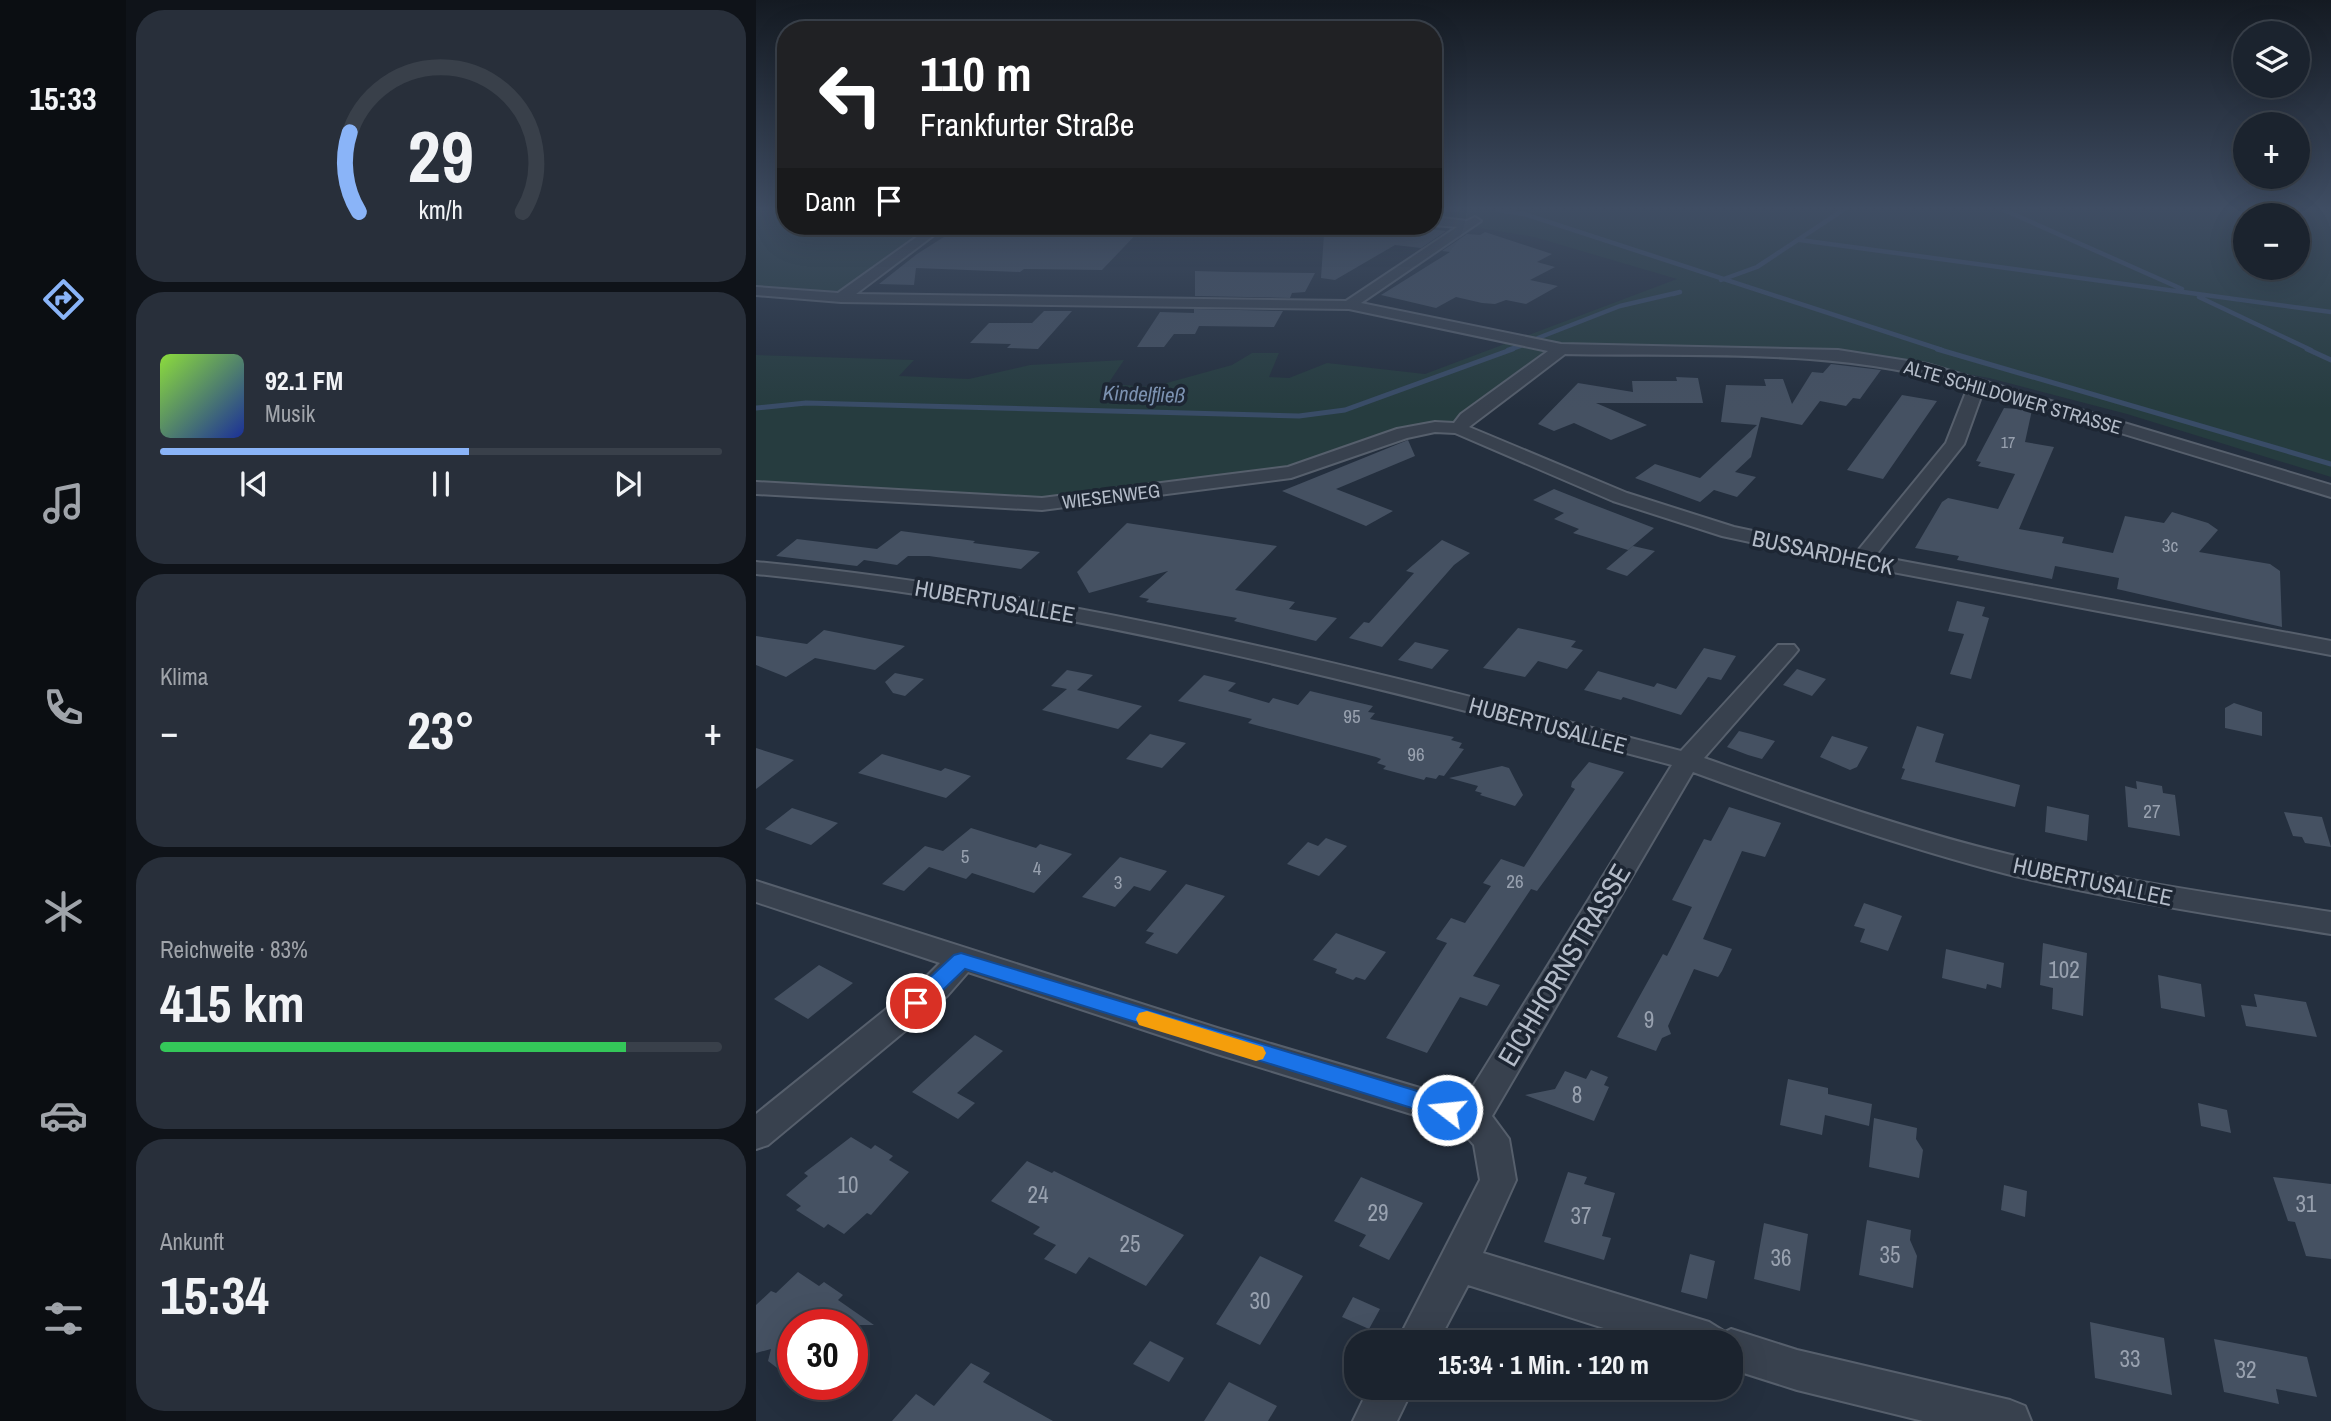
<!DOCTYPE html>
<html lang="de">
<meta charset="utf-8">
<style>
body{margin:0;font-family:"Archivo Narrow",sans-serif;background:#282f3a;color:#f1f3f6;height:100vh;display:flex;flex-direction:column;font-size:26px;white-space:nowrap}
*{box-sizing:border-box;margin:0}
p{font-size:23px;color:#a0a4aa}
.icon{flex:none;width:38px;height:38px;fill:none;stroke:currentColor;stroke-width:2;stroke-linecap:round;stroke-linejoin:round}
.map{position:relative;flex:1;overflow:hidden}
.details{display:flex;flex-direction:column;gap:10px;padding:10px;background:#0f1319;width:630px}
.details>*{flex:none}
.hud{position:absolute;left:21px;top:21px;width:665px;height:214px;border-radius:28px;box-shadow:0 7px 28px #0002,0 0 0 2px #39404a;background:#202124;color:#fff;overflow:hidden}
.fabs{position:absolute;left:1477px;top:21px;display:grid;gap:14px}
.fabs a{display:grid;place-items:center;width:77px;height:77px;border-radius:50%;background:#1b232e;box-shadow:0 7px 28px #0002,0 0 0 2px #39404a;font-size:35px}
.speed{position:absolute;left:21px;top:1309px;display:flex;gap:14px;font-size:35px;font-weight:700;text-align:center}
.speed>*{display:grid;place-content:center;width:91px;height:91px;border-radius:50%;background:#1b232e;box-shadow:0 7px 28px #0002,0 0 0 2px #39404a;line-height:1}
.speed .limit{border:10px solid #d22;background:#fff;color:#111}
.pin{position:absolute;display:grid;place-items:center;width:60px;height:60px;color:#fff;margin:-30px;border:4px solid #fff;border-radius:50%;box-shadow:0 2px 7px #0007}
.me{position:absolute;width:77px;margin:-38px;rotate:286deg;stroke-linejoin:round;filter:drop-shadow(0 0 5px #0008)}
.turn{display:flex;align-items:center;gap:24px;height:147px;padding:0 28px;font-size:32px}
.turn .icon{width:91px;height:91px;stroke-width:2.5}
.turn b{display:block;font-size:49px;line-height:60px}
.then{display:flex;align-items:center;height:66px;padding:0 28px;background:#0003;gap:14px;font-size:26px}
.big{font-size:52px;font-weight:800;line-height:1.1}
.details .widget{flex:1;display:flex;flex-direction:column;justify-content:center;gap:10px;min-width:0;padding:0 24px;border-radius:28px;background:#282f3a}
.details .dial{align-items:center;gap:0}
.dial svg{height:182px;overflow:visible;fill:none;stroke:#39404a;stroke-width:7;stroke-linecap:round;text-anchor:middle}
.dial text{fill:#f1f3f6;stroke:none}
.song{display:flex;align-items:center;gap:21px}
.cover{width:84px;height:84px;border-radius:10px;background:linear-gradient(135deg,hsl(90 70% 55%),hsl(230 70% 35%))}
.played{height:7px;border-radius:4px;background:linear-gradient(90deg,#8ab4f8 55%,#39404a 55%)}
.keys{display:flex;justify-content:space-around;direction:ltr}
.heat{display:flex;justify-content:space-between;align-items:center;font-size:38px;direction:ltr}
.charge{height:10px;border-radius:5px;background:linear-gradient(90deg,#34c759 83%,#39404a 0)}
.trip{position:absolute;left:588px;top:1330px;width:399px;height:70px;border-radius:28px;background:#1b232e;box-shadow:0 7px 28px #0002,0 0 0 2px #39404a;font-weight:800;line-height:70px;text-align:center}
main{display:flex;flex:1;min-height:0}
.tabs{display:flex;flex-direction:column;width:126px;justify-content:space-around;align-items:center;background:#0b0e12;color:#a0a4aa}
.tabs .icon{width:49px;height:49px}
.tabs .on{color:#8ab4f8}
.tabs b{font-size:32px;color:#f1f3f6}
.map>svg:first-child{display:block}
.green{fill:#263c3f;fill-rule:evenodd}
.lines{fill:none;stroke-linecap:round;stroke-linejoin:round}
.stream-far1{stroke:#394c67;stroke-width:4.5}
.stream{stroke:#394c67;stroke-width:5}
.building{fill:#455162}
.minor-casing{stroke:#565f6c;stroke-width:4}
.minor{fill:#38414e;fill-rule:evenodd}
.route{fill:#1a73e8;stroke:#114b97;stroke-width:2}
.slow{fill:#f59e0b}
.labels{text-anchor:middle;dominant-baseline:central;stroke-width:7;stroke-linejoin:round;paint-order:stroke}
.far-number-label{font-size:16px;fill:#98a1af}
.far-street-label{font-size:19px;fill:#b4bcc9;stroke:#1d2633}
.number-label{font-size:19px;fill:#98a1af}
.far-water-label{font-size:21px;font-style:italic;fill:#7c92b1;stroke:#1d2633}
.street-label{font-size:23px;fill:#b4bcc9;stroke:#1d2633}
.near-number-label{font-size:23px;fill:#98a1af}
.near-street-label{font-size:28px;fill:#b4bcc9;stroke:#1d2633}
</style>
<main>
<nav class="tabs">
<b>15:33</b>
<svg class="icon on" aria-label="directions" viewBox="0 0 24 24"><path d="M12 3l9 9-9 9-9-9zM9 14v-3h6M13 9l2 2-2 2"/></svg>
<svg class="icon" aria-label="music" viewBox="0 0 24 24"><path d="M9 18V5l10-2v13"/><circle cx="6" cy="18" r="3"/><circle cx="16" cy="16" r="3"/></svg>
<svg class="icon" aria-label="phone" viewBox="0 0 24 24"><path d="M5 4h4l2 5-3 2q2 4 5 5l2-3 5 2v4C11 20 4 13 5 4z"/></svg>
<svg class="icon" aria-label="climate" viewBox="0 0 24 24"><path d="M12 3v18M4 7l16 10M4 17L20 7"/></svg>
<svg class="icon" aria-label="car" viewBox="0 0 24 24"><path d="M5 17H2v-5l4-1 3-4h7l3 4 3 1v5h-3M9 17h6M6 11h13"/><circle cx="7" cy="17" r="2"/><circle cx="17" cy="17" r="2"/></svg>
<svg class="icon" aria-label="filters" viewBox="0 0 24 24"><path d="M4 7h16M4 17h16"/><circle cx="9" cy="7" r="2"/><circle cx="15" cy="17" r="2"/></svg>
</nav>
<section class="details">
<div class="widget dial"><svg viewBox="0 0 100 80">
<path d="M14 69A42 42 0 1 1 86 69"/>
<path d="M14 69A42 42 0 0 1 10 34" stroke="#8ab4f8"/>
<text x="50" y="56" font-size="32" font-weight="700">29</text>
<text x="50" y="72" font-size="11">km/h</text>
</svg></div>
<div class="widget">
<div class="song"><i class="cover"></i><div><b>92.1 FM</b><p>Musik</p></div></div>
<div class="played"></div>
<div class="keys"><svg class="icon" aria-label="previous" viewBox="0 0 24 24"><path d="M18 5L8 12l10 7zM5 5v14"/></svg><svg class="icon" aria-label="pause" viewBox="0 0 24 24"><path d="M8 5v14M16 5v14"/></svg><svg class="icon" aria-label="next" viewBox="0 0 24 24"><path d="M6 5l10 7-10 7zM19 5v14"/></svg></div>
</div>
<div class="widget"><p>Klima</p>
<div class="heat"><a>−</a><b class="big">23°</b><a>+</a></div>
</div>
<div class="widget"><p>Reichweite · 83%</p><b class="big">415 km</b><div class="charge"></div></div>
<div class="widget"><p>Ankunft</p><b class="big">15:34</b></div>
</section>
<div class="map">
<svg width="1575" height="1421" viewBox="0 0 1575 1421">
<rect width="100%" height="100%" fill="#242f3e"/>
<path class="green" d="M0 210H30V226H183L85 298 0 291Z
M677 210H1575V477L1371 414 1233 378 1076 350 794 344 776 367 696 423 615 436 522 471 284 501 0 488V355L158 360 143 376 213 379 274 365 368 360 352 384 396 387 476 365 496 353H523L513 377 533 378 571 363 669 374 921 279 778 237 677 220ZM1489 215H1542V268H1489Z"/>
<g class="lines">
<path class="stream-far1" d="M684 210H701
M742 210 768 214 1186 350
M1248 210 1426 289
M1044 240 1575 312
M965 280 1001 267 1087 210
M1443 297 1555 350
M782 338 864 306 924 292 917 294
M752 350 764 346"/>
<path class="stream" d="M1181 349 1575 464
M1551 349 1575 360
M0 408 50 403 543 416 589 410 757 349"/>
</g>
<path class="building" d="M205 226 283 229 388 226 346 270 268 269 264 272 160 268 158 285 123 284 161 254Z
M604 226H647L690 231 665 248 639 245 579 280 565 278 568 234 586 237Z
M729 232 796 254 781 262 799 267 774 280 802 286 770 304 750 300 739 304 726 303 700 297 680 308 625 295 694 252 686 251 711 234 724 235Z
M439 271 476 272 559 273 549 292 536 293 534 298 439 296Z
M438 309 527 311 518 327 443 326 439 334H418L408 347H381L404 312 438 313Z
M288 311H316L282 349 251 348 255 344 214 343 233 323H276Z
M1075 364 1125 370 1104 399 1097 398 1090 406 1064 401 1046 425 1005 417 995 457 979 472 1000 477 981 497 958 490 944 502 879 478 899 464 944 478 1001 425 965 422 970 385 1010 386 1008 379H1027L1036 404 1056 372 1067 373Z
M920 377 942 378 947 403H840L891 425 855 440 818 423 798 431 782 424 822 383 877 392 876 381H921Z
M1146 395 1181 401 1127 479 1091 470Z
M1248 408 1276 410 1269 442 1298 447 1263 529 1308 537 1306 543 1357 553 1369 516 1408 523 1416 512 1452 523 1462 530 1443 552 1514 564 1524 571 1526 627 1361 589 1363 578 1299 566 1296 579 1201 560 1203 556 1159 548 1186 502 1192 498 1242 509 1259 474 1222 466 1225 462 1220 461Z
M652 440 659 456 580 489 637 511 610 526 526 491Z
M798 489 833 503 898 528 872 550 817 533 823 529 798 519 808 513 777 500Z
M371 523 521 546 479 590 539 602 533 609 581 618 560 641 478 621 481 618 390 602 393 599 383 597 412 571 333 593 321 572Z
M145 531 219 541 217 543 284 552 265 569 173 556H152L141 565 108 560 101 566 20 556 41 539 121 549Z
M686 540 714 553 698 565 626 647 593 638 608 622 613 623 658 573 650 571Z
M877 546 899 551 871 576 850 569Z
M1201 601 1229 607 1226 616 1233 618 1215 679 1194 674 1208 634 1192 631Z
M762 628 820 641 815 647 827 650 811 669 782 661 769 677 727 668Z
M68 630 149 646 119 670 59 658 30 677 0 665V636L51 644Z
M659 642 693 650 676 669 642 660Z
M948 648 980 656 965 680 952 677 925 715 867 697 865 700 828 690 842 671 898 687 901 683 920 689Z
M1041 669 1070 679 1056 696 1027 685Z
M311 670 337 675 321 690 386 706 362 729 286 710 311 689 295 686Z
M139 673 168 679 149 696 137 693 129 682Z
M448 675 480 683 472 691 513 703 517 698 542 705 554 691 617 706 612 712 619 713 614 719 698 737 695 740 706 743 703 748 708 749 688 776 683 775 680 779 670 777 668 780 627 769 630 766 621 763 625 759 620 757 492 723 496 719 422 701Z
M1478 703 1506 712V736L1469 728V708Z
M1161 726 1188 734 1179 762 1264 785 1259 807 1145 779 1149 769 1146 768Z
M983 731 995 734 1019 741 1006 759 992 755 971 747Z
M394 734 430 743 406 768 370 759Z
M1076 736 1112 747 1101 767 1094 770 1064 757Z
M0 748 38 760 0 789Z
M126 754 185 771 189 768 215 776 190 798 102 773Z
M833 762 868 772 781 891 775 889 717 976 744 985 731 1006 704 997 671 1053 630 1038 691 943 680 939 695 918 709 923 735 886 727 883 745 859 768 867 819 789 815 787 816 782Z
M746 766 753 768 767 795 759 806 724 795 726 793 719 791 722 786 693 778Z
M1380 781 1406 786 1407 793 1419 795 1424 836 1372 827 1369 786 1381 789Z
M1291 806 1333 815 1331 841 1289 832Z
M973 807 1025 823 1009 857 986 851 947 939 976 949 966 971 962 977 938 969 912 1026 915 1034 906 1038 900 1051 861 1037 907 954 911 956 936 907 916 900 948 839 955 841Z
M36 808 82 823 55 845 9 829Z
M1528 812 1566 817 1575 847 1549 843 1546 837 1537 836Z
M215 828 280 848 284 844 316 854 278 893 216 873 210 879 173 867 148 891 126 884 169 846 187 851Z
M570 838 591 846 563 876 531 864 552 842 562 846Z
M364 857 411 871 394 891 378 886 359 907 326 897Z
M430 884 469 896 421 954 389 943 398 933 390 931Z
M1108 903 1146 916 1132 951 1104 942 1109 929 1098 926Z
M580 933 630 952 609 980 600 977 597 980 579 973 581 969 557 960Z
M1287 943 1331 953 1327 1016 1296 1009 1297 988 1284 985Z
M1190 949 1248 963 1245 988 1231 984 1230 989 1186 978Z
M63 965 97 983 52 1019 18 999Z
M1402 975 1445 984 1449 1017 1405 1008Z
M1498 994 1550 1002 1561 1037 1490 1026 1485 1005 1501 1007Z
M219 1035 247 1051 201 1093 219 1103 202 1119 156 1092Z
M835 1070 852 1077 848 1085 853 1087 838 1121 769 1095 799 1089 809 1071 830 1079Z
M1032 1079 1072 1088V1094L1116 1104 1113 1126 1069 1115 1066 1135 1024 1125Z
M1442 1103 1471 1110 1475 1133 1445 1126Z
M1118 1118 1161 1128 1160 1139 1167 1150 1163 1178 1113 1167Z
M95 1137 115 1149 119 1145 137 1156 133 1160 153 1172 115 1215 111 1213 88 1234 72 1224 68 1228 40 1210 45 1206 30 1195 52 1176 48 1173Z
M271 1161 296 1173 298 1171 428 1235 390 1286 333 1257 320 1274 288 1259 300 1245 277 1234 284 1227 235 1201Z
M812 1172 831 1177 828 1184 859 1193 846 1236 855 1238 848 1260 788 1242Z
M605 1177 667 1203 633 1260 603 1246 610 1235 578 1221Z
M1517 1177 1575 1184V1259L1550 1256 1539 1222 1532 1221Z
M1248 1185 1271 1191 1269 1217 1245 1210Z
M1111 1220 1155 1230 1154 1240 1161 1256 1157 1288 1103 1275Z
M1008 1223 1052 1234 1044 1291 998 1279Z
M934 1254 959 1261 951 1299 925 1292Z
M504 1256 547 1276 504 1345 460 1324Z
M42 1272 63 1286 68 1282 87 1295 82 1300 118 1325H37V1380L12 1361 15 1349 0 1353V1305L15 1291 20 1293Z
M597 1297 624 1309 613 1329 586 1317Z
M1334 1322 1408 1338 1416 1395 1339 1378Z
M1458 1339 1551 1357 1561 1397 1520 1389 1523 1404 1468 1392Z
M394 1341 428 1358 413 1382 377 1364Z
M215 1363 234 1373 227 1382 297 1421H136L160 1394 178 1406Z
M473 1382 521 1406 512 1421H448Z"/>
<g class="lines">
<g class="minor-casing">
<path id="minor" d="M677 217 711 221 719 217 725 221 605 303 805 344 1082 350 1171 364 1575 485V497L1227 391 1208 444 1119 556 1575 641V655L1105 566 966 536 857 501 699 433 679 432 651 438 535 478 286 510 0 494V482L286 498 532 467 641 429 679 422 698 423 705 414 792 351 593 309 85 302 0 295V287L82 293 176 226H190L100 294 590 301 701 227 677 225ZM809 354C943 357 1082 347 1212 387L1190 443 1100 553 978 527 871 493 713 427Z
M0 562C314 592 620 672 925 751L1022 645H1038L1042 650 1038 655 948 758C1048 793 1148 829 1251 854 1358 880 1467 895 1575 912V934C1467 916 1357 900 1251 874 1144 846 1041 810 937 772L736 1116 753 1139 760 1180 727 1253 953 1322 969 1332 975 1329 1041 1350 1254 1400 1269 1406 1275 1421H1167L1041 1390 975 1369V1342H892L712 1285 682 1342H641L724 1180 718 1145 704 1129 461 1054 212 972 191 996 12 1145 0 1149V1114L169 978 184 963 0 902V881L461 1028 708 1101 916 765C614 685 311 605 0 574Z
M613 1388H657L641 1421H597Z"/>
</g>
<use href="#minor" class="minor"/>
</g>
<linearGradient id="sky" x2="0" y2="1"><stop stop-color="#141a22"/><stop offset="0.51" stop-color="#3f4d63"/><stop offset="1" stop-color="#3f4d63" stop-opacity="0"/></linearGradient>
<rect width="1575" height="409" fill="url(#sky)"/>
<path class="route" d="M205 953 691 1100 699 1103 702 1110 699 1116 691 1119 209 969 167 1009H153L150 1003 153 997 198 955Z"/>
<path class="slow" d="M391 1011 507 1047 510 1053 507 1059 500 1061 383 1025 380 1019 383 1013Z"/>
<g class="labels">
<g class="far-number-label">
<text x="1252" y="442">17</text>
</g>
<g class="far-street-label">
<text transform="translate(1257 397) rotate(16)">ALTE SCHILDOWER STRASSE</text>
<text transform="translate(355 496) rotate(-7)">WIESENWEG</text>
</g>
<g class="number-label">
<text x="1414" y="545">3c</text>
<text x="596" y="716">95</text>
<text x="660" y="754">96</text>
<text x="1396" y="811">27</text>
<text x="209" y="856">5</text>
<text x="281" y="868">4</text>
<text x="759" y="881">26</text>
<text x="362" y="882">3</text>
</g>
<g class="far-water-label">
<text transform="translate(388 394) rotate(2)">Kindelfließ</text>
</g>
<g class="street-label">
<text transform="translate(1067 552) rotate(12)">BUSSARDHECK</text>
<text transform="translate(239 601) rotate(10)">HUBERTUSALLEE</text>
<text transform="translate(792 725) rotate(15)">HUBERTUSALLEE</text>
<text transform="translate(1337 881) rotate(12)">HUBERTUSALLEE</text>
</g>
<g class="near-number-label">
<text x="1308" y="969">102</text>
<text x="893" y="1019">9</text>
<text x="821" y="1094">8</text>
<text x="92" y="1184">10</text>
<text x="282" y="1194">24</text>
<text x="1550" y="1203">31</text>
<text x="622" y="1212">29</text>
<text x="825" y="1215">37</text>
<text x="374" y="1243">25</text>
<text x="1134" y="1254">35</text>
<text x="1025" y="1257">36</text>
<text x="504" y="1300">30</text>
<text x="1374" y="1358">33</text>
<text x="1490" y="1369">32</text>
</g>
<g class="near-street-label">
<text transform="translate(808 965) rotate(-59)">EICHHORNSTRASSE</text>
</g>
</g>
</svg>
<div class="fabs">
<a><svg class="icon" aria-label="layers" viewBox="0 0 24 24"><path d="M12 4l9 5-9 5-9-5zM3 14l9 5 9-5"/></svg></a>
<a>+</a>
<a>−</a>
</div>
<div class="speed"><div class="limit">30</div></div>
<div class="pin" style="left:160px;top:1003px;background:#d93025"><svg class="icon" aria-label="arrive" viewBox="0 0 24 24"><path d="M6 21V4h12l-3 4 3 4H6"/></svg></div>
<svg class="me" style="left:691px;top:1110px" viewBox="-20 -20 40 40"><circle r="17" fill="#1a73e8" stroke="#fff" stroke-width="3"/><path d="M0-11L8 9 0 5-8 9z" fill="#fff"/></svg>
<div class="trip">15:34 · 1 Min. · 120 m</div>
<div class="hud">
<div class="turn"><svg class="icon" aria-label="left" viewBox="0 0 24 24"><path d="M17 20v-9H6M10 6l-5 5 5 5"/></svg><div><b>110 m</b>Frankfurter Straße</div></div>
<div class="then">Dann<svg class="icon" aria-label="arrive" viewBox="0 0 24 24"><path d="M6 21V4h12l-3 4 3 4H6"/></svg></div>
</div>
</div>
</main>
